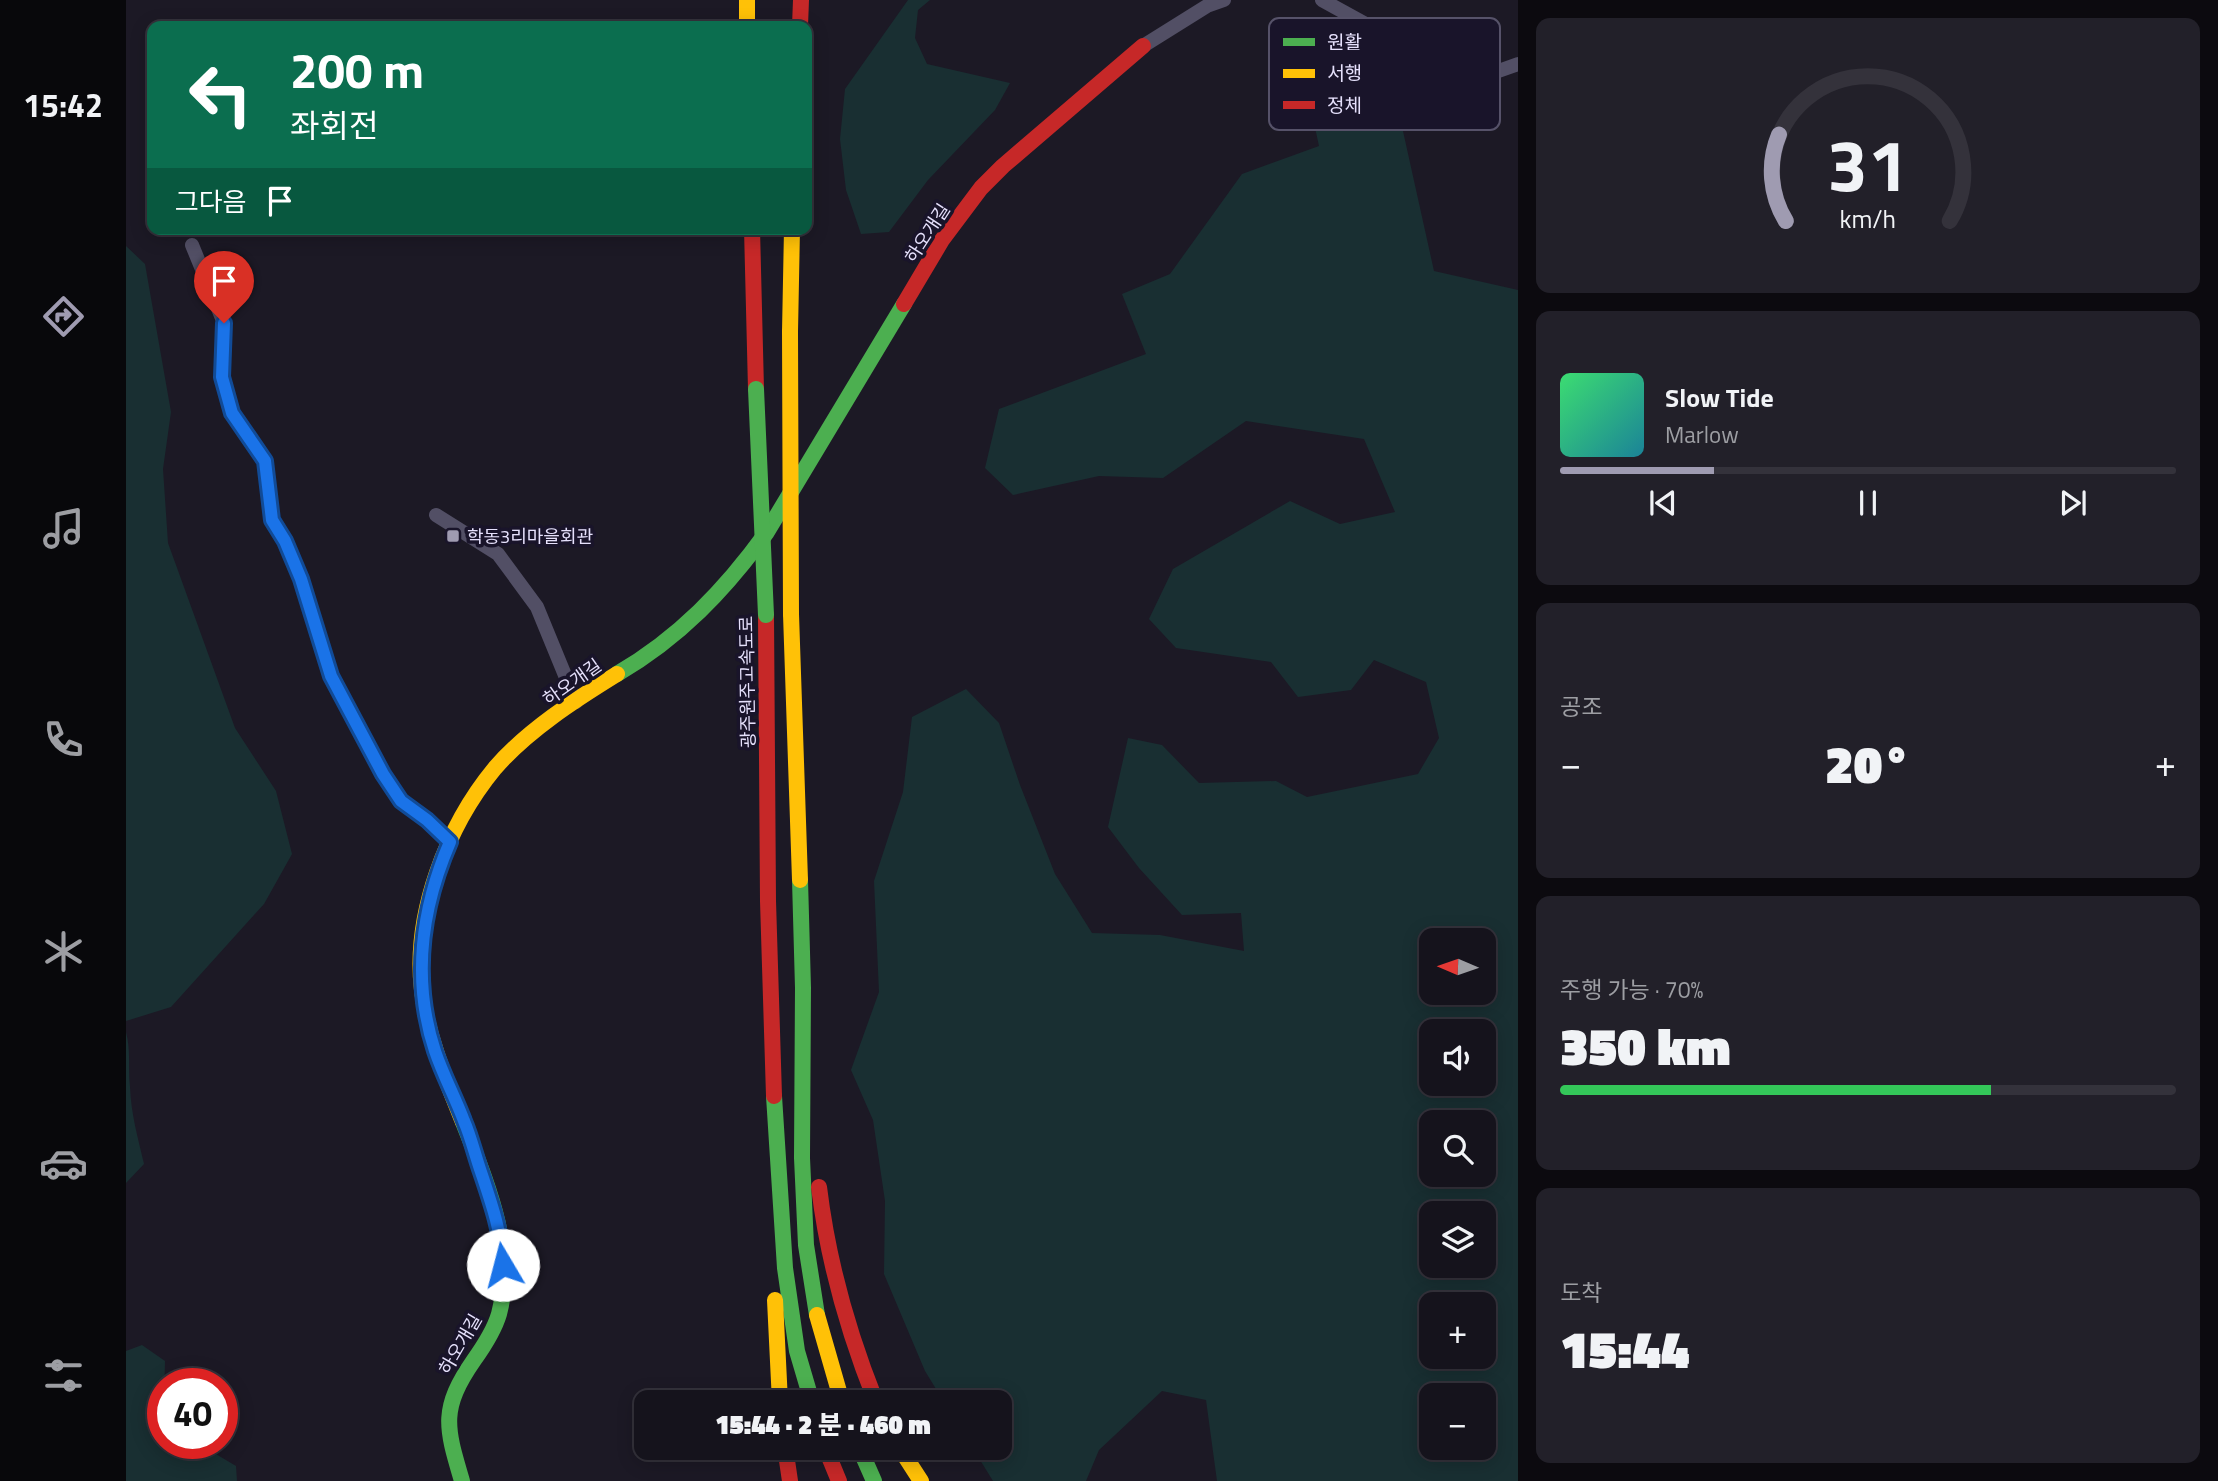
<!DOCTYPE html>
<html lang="ko">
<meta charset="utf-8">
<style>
body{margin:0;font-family:"Titillium Web","Noto Sans KR",sans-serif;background:#222029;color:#f1f3f6;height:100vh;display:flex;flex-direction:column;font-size:26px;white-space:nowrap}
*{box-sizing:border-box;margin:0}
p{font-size:23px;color:#9d9ea3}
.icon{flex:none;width:38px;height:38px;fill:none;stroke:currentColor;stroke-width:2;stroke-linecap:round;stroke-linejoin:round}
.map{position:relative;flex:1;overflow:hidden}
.drawer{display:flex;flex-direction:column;gap:18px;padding:18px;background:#0c0a0f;width:700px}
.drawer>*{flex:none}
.top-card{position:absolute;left:21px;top:21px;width:665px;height:214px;border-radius:14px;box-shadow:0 4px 18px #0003,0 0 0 2px #34323b;background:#0b6e4f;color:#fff;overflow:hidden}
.needle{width:46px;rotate:272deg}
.controls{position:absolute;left:1293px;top:928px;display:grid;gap:14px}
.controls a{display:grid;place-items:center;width:77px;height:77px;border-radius:14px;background:#15131c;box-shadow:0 4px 18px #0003,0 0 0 2px #34323b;font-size:35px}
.speed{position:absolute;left:21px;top:1368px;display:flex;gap:14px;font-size:35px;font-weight:700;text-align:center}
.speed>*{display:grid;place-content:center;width:91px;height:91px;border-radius:50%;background:#15131c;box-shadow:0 4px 18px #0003,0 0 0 2px #34323b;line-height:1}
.speed .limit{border:10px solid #d22;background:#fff;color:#111}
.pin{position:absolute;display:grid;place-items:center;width:60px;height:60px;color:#fff;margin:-72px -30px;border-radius:50% 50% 50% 0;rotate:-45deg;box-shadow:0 0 7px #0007}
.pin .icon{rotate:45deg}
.me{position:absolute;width:77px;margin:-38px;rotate:352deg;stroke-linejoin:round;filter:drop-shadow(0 0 5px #0008)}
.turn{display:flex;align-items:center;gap:24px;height:147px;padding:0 28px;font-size:32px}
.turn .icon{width:91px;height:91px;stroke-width:2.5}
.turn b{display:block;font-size:49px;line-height:60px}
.then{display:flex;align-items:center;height:66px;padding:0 28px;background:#0003;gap:14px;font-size:26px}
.big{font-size:52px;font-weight:800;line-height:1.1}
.drawer .card{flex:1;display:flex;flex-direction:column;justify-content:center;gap:10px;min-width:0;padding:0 24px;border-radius:14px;background:#222029}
.drawer .dial{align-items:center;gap:0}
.dial svg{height:182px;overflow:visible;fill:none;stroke:#34323b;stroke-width:7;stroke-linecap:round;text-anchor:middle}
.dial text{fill:#f1f3f6;stroke:none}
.song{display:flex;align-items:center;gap:21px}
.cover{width:84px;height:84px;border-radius:10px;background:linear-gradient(135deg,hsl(140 70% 55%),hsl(190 70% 35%))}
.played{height:7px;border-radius:4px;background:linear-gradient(90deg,#9f9bb1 25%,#34323b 25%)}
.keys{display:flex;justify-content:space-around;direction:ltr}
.heat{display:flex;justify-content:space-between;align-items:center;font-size:38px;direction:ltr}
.charge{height:10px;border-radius:5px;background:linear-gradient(90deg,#34c759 70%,#34323b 0)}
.trip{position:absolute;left:508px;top:1390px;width:378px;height:70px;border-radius:14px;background:#15131c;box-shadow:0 4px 18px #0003,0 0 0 2px #34323b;font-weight:800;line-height:70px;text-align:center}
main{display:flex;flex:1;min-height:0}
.menu{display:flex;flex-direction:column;width:126px;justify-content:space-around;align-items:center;background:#08080b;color:#9d9ea3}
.menu .icon{width:49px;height:49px}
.menu .on{color:#9f9bb1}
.menu b{font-size:32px;color:#f1f3f6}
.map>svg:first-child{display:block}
.green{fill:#192f32;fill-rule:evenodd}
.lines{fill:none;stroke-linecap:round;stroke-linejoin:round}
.street{stroke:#524f65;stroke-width:14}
.fast{stroke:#4caf50;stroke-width:16}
.slow{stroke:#ffc107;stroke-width:16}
.jam{stroke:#c62828;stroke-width:16}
.fast-bridge{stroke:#4caf50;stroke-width:16}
.slow-bridge{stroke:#ffc107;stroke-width:16}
.route-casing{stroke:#114b97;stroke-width:18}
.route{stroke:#1a73e8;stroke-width:12}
.poi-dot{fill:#9f9bb1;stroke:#19142a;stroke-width:2.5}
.labels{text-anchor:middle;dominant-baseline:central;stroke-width:7;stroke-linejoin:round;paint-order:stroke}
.street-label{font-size:18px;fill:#e6e1fc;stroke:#19142a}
.poi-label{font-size:18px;fill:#e6e1fc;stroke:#19142a;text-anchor:start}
.key{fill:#19142a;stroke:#565269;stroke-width:2}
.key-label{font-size:19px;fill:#e6e1fc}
</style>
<main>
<nav class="menu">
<b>15:42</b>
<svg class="icon on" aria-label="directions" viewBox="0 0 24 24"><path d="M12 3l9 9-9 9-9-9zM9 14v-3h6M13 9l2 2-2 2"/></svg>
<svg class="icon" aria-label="music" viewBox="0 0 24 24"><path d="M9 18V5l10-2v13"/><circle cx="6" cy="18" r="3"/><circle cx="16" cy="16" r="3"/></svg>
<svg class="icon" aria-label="phone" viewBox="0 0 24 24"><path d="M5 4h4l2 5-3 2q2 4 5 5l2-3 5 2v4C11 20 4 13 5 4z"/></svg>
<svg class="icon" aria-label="climate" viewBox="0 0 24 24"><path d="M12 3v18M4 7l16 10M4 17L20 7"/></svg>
<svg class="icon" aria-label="car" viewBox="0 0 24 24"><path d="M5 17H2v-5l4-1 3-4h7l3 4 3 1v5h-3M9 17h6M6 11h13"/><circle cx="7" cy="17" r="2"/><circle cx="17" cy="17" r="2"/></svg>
<svg class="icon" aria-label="filters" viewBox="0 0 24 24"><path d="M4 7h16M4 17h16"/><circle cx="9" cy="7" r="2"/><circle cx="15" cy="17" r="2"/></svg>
</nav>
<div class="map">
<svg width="1392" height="1481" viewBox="0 0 1392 1481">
<rect width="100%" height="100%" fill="#1c1925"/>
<path class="green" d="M782 0H804L792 10 789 38 801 64 884 83 869 110 802 180 763 232 735 234 720 190 714 139 719 89Z
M1200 54 1267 86 1308 271 1392 290V1481H1091L1080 1400 1036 1391 973 1450 960 1481H867L846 1447H873V1402H818L799 1371 758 1274 759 1201 747 1120 725 1070 753 992 748 881 777 792 786 717 840 689 873 723 894 785 929 874 966 933 1034 935 1118 951 1115 913 1056 915 1013 868 982 827 1002 738 1036 745 1073 783 1150 781 1181 797 1292 774 1313 738 1300 682 1248 660 1225 690 1172 697 1145 662 1050 648 1023 619 1047 569 1164 501 1214 524 1269 512 1238 439 1120 421 1037 478 973 476 887 495 859 468 873 409 1020 354 996 294 1044 274 1116 174 1193 146 1182 95ZM1306 940H1358V992H1306ZM1306 1031H1358V1083H1306ZM1306 1122H1358V1174H1306ZM1306 1213H1358V1265H1306ZM1306 1304H1358V1356H1306ZM1306 1395H1358V1447H1306Z
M0 246 19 264 45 412 37 469 42 543 109 728 150 791 166 854 138 904 45 1007 0 1021Z
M0 1032C5 1051 2 1068 4 1087 5 1114 12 1138 18 1164L0 1183Z
M16 1345 39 1361 37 1444H73L110 1466 111 1481H0V1351Z"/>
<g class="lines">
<path class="street" d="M1196 0 1285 49 1364 74 1392 64
M1017 46 1081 6 1098 0
M66 245 98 323 95 377 106 413 139 461 146 520 159 541 175 579 205 676 257 774 275 801 301 820 324 842
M310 515 372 554 411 607 450 702"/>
<path class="fast" d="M491 674C553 638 599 590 641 532L778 304
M674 880 677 988 676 1158 680 1245 691 1315
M648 1096 659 1268 671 1351 686 1402
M733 1447 748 1481
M336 1481C320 1427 314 1409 348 1360 358 1346 368 1331 373 1314 390 1249 360 1181 337 1122"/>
<path class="slow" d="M621 0V26
M664 332 666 229
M665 614 674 880
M337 1122C320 1080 301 1036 296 990 287 914 321 826 369 768 402 730 449 700 491 674
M649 1300 654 1402
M691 1315 716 1402
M773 1447 795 1481"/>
<path class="jam" d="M674 26 675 0
M626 229 630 389
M778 304 816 240 855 188 877 166 1017 46
M640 615 642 901 648 1096
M693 1187C702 1262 722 1332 750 1402
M659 1447 664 1481
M699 1447 713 1481"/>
<path class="fast-bridge" d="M630 389 640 615"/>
<path class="slow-bridge" d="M664 332 665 614"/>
</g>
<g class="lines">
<g class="route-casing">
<path id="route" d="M98 323 96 377 106 413 139 461 146 520 159 541 175 579 205 676 257 774 275 801 301 820 324 842C295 909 286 981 309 1051 317 1075 329 1097 338 1121 345 1137 349 1155 355 1172 365 1202 376 1233 377 1265"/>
</g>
<use href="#route" class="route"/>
</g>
<rect class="poi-dot" x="320" y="529" width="14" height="14" rx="3.5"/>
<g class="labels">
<g class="street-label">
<text transform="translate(801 233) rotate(-57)">하오개길</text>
<text transform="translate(446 682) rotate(-35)">하오개길</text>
<text transform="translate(621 682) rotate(-91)">광주원주고속도로</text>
<text transform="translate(334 1344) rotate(-60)">하오개길</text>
</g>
<g class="poi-label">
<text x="341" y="536">학동3리마을회관</text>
</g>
</g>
<rect x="1143" y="18" width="231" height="112" rx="10" class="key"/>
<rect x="1157" y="38" width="32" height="8" fill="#4caf50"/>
<rect x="1157" y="69" width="32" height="9" fill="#ffc107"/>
<rect x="1157" y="101" width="32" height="8" fill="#c62828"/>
<g class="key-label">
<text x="1201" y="49">원활</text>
<text x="1201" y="80">서행</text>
<text x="1201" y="112">정체</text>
</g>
</svg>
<div class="controls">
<a><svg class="needle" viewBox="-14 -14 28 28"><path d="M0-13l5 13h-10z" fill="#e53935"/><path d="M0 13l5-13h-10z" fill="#9d9ea3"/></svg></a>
<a><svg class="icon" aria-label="sound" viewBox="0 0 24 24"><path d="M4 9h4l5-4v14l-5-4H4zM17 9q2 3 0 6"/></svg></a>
<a><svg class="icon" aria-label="search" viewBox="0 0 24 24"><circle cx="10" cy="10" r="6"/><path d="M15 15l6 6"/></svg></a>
<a><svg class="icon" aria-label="layers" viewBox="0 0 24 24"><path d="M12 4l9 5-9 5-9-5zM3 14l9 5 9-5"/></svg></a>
<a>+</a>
<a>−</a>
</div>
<div class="speed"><div class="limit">40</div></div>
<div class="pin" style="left:98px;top:323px;background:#d93025"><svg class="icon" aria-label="arrive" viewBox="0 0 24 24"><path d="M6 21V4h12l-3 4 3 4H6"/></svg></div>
<svg class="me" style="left:377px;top:1265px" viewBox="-20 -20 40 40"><circle r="19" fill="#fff"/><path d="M0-13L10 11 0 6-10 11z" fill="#1a73e8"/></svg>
<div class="trip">15:44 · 2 분 · 460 m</div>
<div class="top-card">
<div class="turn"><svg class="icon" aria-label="left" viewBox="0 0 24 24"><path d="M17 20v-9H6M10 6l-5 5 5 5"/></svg><div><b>200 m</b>좌회전</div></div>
<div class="then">그다음<svg class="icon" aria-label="arrive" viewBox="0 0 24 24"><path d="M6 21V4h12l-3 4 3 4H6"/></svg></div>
</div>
</div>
<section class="drawer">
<div class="card dial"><svg viewBox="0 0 100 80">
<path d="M14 69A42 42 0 1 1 86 69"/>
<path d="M14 69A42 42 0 0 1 11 31" stroke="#9f9bb1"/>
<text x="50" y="56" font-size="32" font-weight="700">31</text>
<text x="50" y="72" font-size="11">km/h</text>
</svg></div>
<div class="card">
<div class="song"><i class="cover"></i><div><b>Slow Tide</b><p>Marlow</p></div></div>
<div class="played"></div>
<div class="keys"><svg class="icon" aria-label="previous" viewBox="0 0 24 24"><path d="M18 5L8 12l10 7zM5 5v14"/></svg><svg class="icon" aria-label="pause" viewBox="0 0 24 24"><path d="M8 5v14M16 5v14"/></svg><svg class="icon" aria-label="next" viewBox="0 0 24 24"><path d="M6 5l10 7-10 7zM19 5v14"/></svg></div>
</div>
<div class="card"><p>공조</p>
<div class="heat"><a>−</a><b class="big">20°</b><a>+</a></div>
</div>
<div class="card"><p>주행 가능 · 70%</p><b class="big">350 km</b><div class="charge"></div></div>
<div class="card"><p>도착</p><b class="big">15:44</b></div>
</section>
</main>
